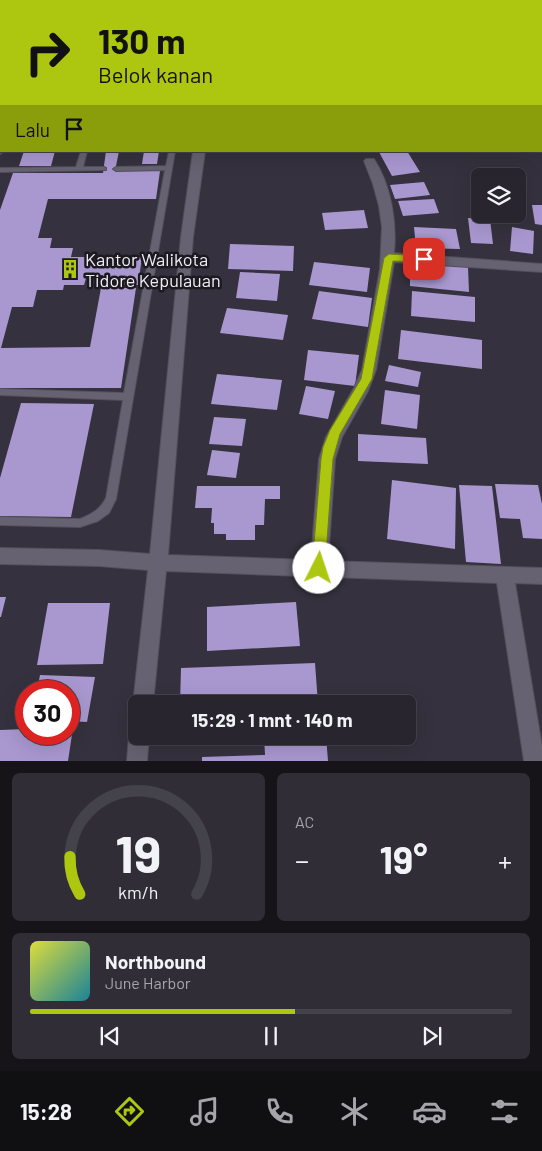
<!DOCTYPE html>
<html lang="id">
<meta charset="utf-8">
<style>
body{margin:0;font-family:Barlow,sans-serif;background:#302d36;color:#f1f3f6;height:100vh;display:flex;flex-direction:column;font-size:19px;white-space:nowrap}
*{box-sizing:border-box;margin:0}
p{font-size:16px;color:#a5a5aa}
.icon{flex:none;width:28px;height:28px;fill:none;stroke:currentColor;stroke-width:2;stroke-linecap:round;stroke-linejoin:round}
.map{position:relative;height:761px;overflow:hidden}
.details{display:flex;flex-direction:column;gap:12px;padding:12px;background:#161419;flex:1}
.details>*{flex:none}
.banner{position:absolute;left:0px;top:0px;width:542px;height:152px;box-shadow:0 5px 20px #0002,0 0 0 1px #44424a;background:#adc60f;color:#111;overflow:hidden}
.controls{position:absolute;left:471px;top:168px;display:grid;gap:10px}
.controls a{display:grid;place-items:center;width:55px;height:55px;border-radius:8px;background:#28252e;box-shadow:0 5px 20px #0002,0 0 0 1px #44424a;font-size:25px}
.speed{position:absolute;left:15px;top:680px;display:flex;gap:10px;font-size:25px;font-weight:700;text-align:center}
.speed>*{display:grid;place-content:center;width:65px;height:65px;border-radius:50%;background:#28252e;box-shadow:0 5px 20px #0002,0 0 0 1px #44424a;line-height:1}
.speed .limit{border:8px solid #d22;background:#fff;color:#111}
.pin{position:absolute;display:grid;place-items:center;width:42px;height:42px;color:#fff;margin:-21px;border-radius:10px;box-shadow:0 2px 8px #0006}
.me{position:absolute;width:55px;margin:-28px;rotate:4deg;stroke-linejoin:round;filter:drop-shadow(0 0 4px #0008)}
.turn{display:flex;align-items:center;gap:18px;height:105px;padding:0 15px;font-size:22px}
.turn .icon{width:65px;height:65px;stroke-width:2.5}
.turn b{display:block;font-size:35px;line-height:42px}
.then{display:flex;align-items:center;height:48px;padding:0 15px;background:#0003;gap:10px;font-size:19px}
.big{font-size:38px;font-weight:700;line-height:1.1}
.details .widget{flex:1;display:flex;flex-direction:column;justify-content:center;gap:8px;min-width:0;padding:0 18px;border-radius:8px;background:#302d36}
.details .dial{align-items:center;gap:0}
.dial svg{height:130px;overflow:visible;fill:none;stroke:#44424a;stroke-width:7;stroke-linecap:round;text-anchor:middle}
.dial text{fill:#f1f3f6;stroke:none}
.song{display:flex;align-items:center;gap:15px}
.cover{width:60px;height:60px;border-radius:8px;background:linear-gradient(135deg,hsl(60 70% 55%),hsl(190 70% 35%))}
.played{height:5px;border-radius:2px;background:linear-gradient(90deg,#adc60f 55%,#44424a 55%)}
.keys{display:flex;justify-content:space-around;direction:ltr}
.heat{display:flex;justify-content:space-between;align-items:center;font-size:28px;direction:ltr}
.details .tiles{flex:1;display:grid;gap:12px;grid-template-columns:1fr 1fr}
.widget:last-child{grid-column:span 2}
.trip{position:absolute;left:128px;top:695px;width:288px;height:50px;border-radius:8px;background:#28252e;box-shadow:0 5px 20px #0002,0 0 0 1px #44424a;font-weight:700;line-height:50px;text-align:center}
.tab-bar{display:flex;height:80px;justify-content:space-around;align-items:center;background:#100f12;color:#a5a5aa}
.tab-bar .icon{width:35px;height:35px}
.tab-bar .active{color:#adc60f}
.tab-bar b{font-size:22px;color:#f1f3f6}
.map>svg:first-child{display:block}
.building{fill:#a998d0}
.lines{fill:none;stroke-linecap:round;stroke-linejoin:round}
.service-casing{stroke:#53505a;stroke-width:2}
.minor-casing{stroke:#53505a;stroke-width:2}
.service{fill:#676271;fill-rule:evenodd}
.minor{fill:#676271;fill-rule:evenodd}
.route{fill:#adc60f;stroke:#70810a}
.labels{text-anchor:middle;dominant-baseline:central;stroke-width:5;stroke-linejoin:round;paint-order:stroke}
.poi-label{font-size:18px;fill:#efedf5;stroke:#1c1a20;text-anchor:start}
</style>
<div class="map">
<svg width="542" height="761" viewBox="0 0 542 761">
<rect width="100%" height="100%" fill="#35313e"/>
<path class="building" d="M24 151H55L51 166H19Z
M106 151H119L115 171H160L156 199H48L38 238H52L50 248H73L71 257H90L89 262H105L106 257H142L138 285H101L103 275H87L84 285H64L63 290H37L33 307H12L1 348 90 347 101 288H136L121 388H0V210L13 173H103Z
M144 151H159L157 164H142Z
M387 151H407L420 172 392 176 379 152Z
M424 182 430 195 395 199 390 185Z
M434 199 439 213 403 216 398 201Z
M532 205H542V225L535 224Z
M364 210 368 228 325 230 322 213Z
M468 218 490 219 493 244 471 243Z
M414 227 456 229 460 249 416 248Z
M512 227 534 231 533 254 510 251Z
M230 244 294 246 293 271 228 269Z
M314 262 370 268 367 292 309 285Z
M410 262 468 267 469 292 410 286Z
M240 272 280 274 277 301 236 298Z
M319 291 372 298 368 327 312 319Z
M412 291 475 297V322L411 316Z
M227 308 288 315 283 340 220 333Z
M401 330 482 340V369L398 359Z
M308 350 359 355 355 386 304 380Z
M389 365 421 372 418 387 385 381Z
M217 374 282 380 277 410 211 404Z
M306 386 335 391 328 419 299 414Z
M385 390 420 395 417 429 381 424Z
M21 403 94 404 71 517 0 516V478Z
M214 417 246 419 242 446 209 444Z
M358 434 426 438 428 464 358 461Z
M212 450 240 453 236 478 207 475Z
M392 480 456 488 455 549 387 539Z
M495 484 538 485 542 504V539L523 538 520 519 500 518Z
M459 485 492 486 501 564 466 562Z
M197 486H280V499H265L264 525H255V540H226V534H214V523H211L212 508H195Z
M0 597H6L1 617H0Z
M296 602 300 646 207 651V607Z
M48 603H110L103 664 37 665Z
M315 663 318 704H180L181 668Z
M40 675 95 677 87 722 69 721V691H37Z
M69 728H73L68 761H0V730L26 729V734H69Z
M264 736H326L328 761H202V757L265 755Z"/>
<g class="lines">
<g class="service-casing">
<path id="service" d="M0 146H1V151H4L0 154Z
M81 151H87L83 167H104L106 168V170L0 172V168L76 167Z
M169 151H175L116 499 109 513 98 521 80 527 0 525V517L80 519C92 514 100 510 106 498L123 400 0 395V389L124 393 165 170 116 171 113 169 116 167 166 166Z"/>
</g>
<g class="minor-casing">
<path id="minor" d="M172 0H182L183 1H173Z
M344 0H355L356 1H345Z
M0 46H1V52H0Z
M0 98H1V104H0Z
M193 151H205L193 237 168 555 311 560 319 459 326 437 354 388 362 370 380 269 382 227 379 206 373 184 364 161 366 159H374C391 185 397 222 394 253L542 264V272L394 262 376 370 368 391 342 437 335 459 328 561 542 568V584L515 583 542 747V761H524L497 583 166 571 153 704H136V711L133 704 148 570 99 566 0 564V548L99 550 150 554 181 237Z
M136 727V736H149L147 761H127L129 736 132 729Z"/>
</g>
<use href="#service" class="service"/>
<use href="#minor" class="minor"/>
</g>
<path class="route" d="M389 254 424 256 429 259 424 262 393 261 372 379 340 434 333 459 325 568 323 573 319 574 314 573 312 568 321 459 323 447 330 430 361 379 384 258Z"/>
<defs>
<g id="building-bare" transform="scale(1.5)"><path d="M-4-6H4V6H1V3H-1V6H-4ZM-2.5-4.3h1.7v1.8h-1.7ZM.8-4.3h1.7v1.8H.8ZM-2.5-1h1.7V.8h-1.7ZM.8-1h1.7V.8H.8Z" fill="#adc60f" stroke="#1c1a20" stroke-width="2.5" paint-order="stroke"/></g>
</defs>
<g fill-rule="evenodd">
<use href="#building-bare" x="70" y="269"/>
</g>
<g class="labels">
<g class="poi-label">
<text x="85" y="259">Kantor Walikota<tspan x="85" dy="21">Tidore Kepulauan</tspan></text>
</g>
</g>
</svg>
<div class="controls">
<a><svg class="icon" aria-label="layers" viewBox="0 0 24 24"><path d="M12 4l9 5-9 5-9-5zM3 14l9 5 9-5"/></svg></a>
</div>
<div class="speed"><div class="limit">30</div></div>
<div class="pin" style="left:424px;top:259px;background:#d93025"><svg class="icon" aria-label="arrive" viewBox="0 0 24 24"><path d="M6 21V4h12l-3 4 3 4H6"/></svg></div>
<svg class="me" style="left:319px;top:568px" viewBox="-20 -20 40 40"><circle r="19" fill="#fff"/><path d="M0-13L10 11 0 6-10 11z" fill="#adc60f"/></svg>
<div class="trip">15:29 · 1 mnt · 140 m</div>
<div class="banner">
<div class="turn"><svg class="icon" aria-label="right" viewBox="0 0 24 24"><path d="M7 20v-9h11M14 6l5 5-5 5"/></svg><div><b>130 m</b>Belok kanan</div></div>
<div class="then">Lalu<svg class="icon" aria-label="arrive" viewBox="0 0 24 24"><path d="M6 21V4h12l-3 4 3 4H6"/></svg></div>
</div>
</div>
<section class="details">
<div class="tiles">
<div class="widget dial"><svg viewBox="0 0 100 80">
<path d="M14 69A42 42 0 1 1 86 69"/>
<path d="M14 69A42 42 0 0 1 8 46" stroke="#adc60f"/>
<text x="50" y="56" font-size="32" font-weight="700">19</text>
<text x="50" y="72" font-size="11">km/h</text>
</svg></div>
<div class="widget"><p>AC</p>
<div class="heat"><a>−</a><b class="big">19°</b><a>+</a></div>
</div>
<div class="widget">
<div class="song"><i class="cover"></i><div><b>Northbound</b><p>June Harbor</p></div></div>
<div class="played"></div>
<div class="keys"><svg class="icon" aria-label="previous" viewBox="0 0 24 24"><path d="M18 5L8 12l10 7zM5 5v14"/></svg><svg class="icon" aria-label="pause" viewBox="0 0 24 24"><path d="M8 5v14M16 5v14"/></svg><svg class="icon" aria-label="next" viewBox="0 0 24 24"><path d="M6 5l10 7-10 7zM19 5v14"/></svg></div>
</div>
</div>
</section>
<nav class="tab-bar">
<b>15:28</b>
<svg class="icon active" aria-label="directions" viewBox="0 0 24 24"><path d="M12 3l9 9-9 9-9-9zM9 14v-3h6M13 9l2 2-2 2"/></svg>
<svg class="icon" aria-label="music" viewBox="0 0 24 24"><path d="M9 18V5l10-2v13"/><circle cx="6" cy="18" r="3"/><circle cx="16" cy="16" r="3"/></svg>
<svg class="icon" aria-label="phone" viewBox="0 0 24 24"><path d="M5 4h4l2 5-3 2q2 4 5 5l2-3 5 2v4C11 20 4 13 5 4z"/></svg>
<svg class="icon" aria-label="climate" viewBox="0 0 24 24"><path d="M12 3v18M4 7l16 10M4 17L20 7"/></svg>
<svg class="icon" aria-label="car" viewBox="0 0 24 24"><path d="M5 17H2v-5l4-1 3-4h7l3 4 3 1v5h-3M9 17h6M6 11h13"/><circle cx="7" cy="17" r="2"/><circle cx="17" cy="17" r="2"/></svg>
<svg class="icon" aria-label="filters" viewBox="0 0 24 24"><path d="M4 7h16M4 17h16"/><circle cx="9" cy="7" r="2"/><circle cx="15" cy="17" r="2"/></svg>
</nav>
